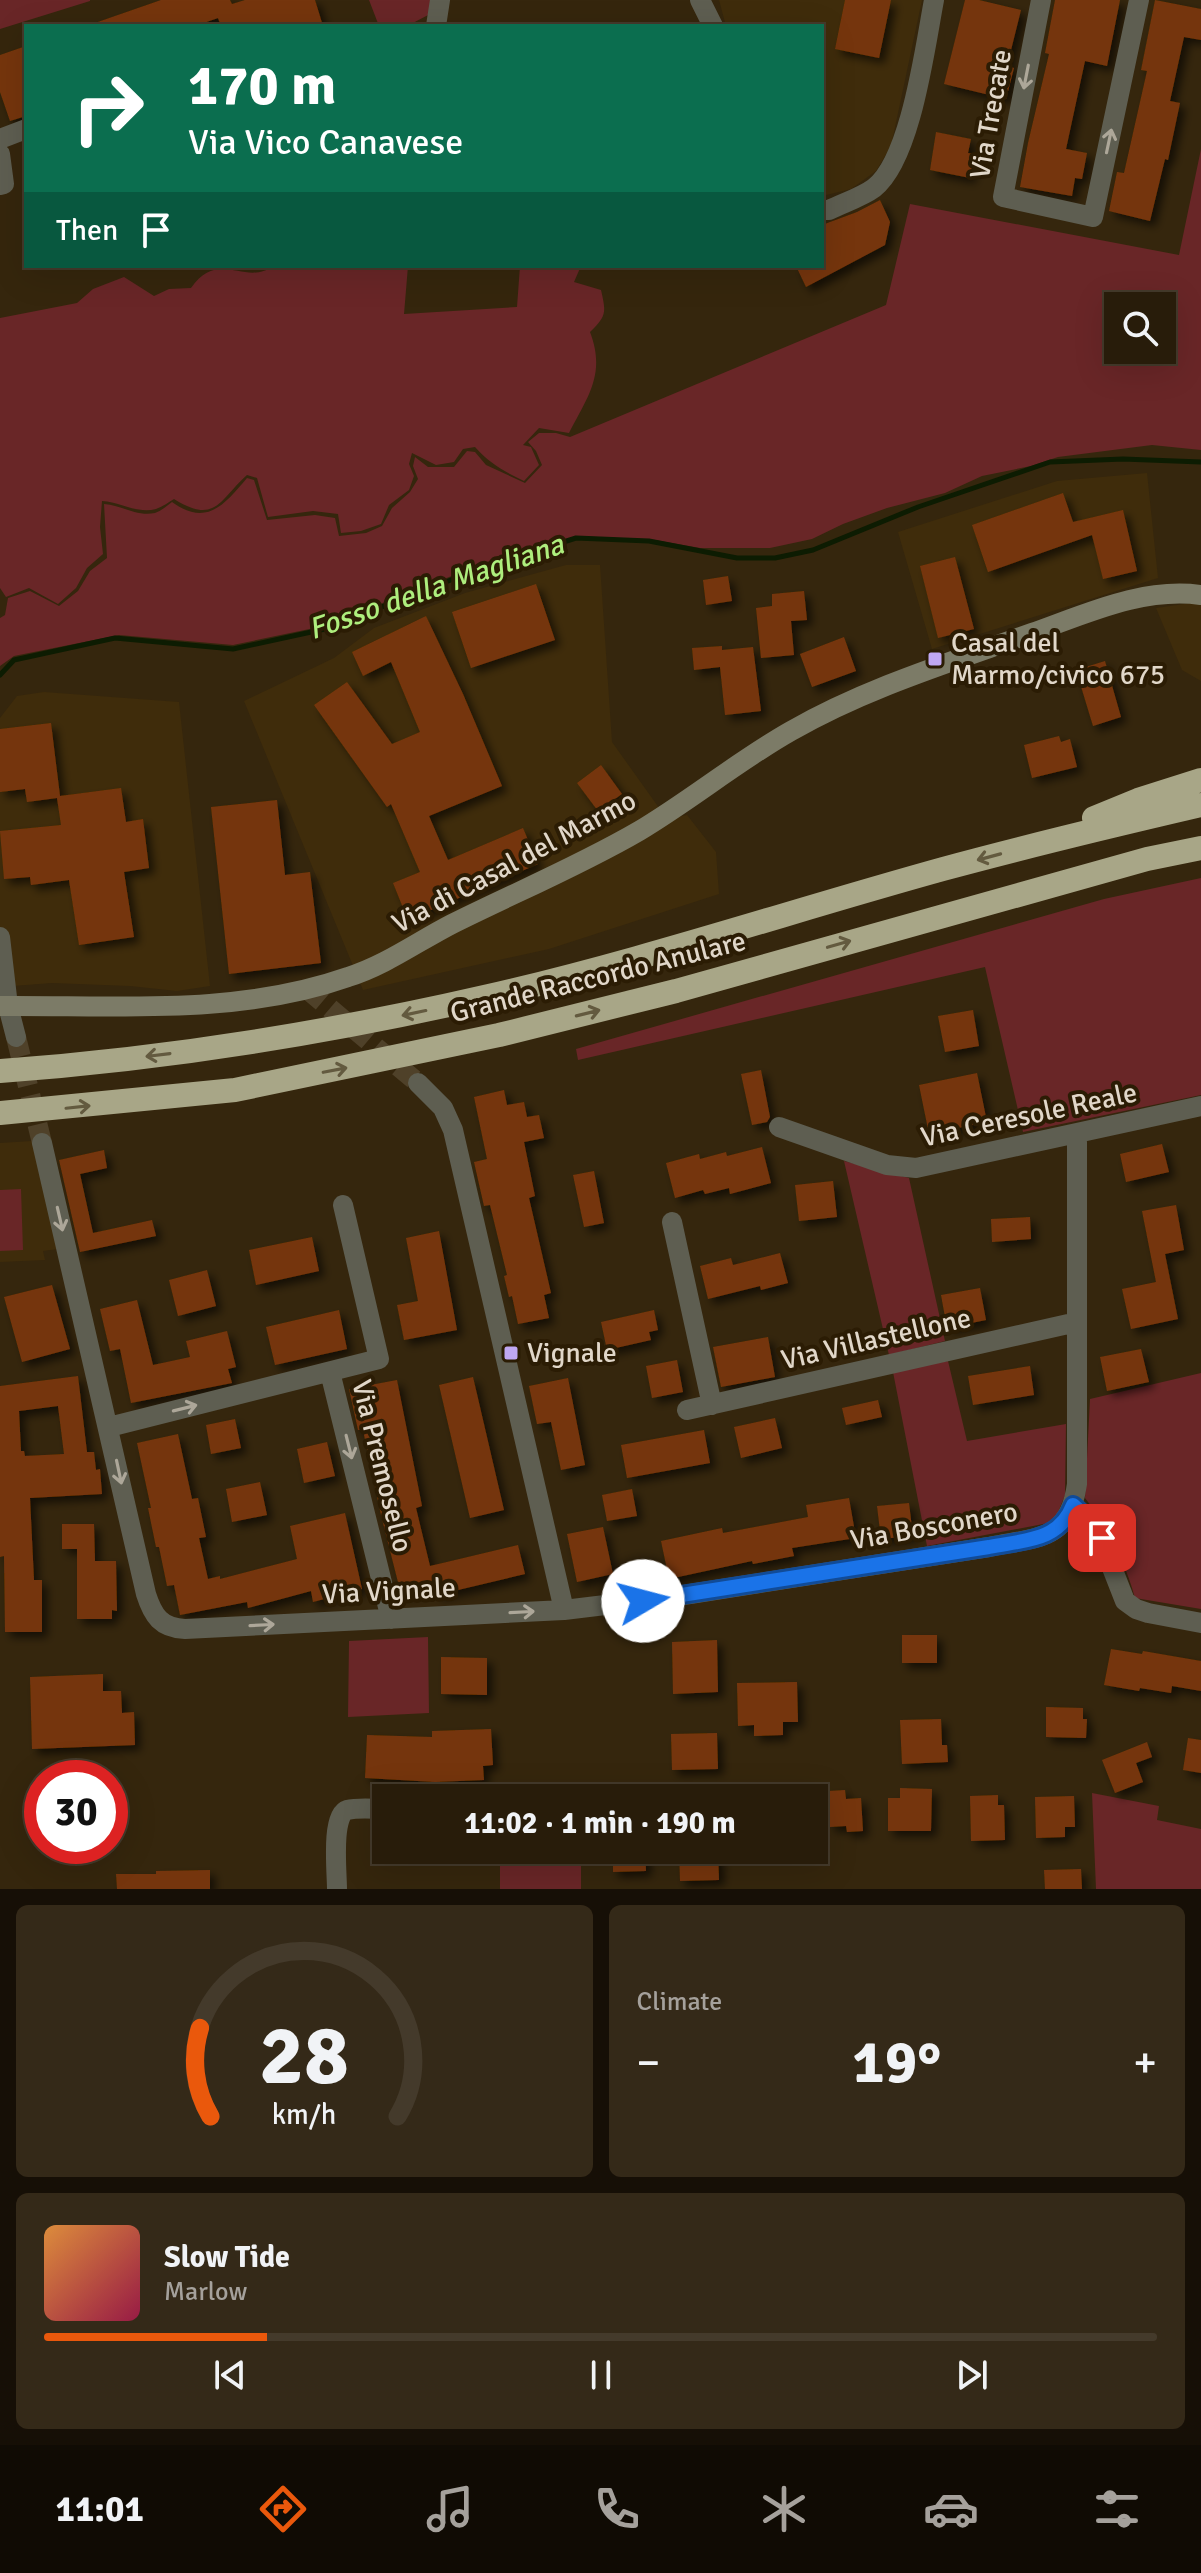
<!DOCTYPE html>
<meta charset="utf-8">
<style>
body{margin:0;font-family:Signika,sans-serif;background:#342918;color:#f1f3f6;height:100vh;display:flex;flex-direction:column;font-size:30px;white-space:nowrap}
*{box-sizing:border-box;margin:0}
p{font-size:26px;color:#a5a19c}
.icon{flex:none;width:44px;height:44px;fill:none;stroke:currentColor;stroke-width:2;stroke-linecap:round;stroke-linejoin:round}
.map{position:relative;height:1889px;overflow:hidden}
.details{display:flex;flex-direction:column;gap:16px;padding:16px;background:#160f06;flex:1}
.details>*{flex:none}
.banner{position:absolute;left:24px;top:24px;width:800px;height:244px;border-radius:0px;box-shadow:0 8px 32px #0002,0 0 0 2px #443a2b;background:#0b6e4f;color:#fff;overflow:hidden}
.fabs{position:absolute;left:1104px;top:292px;display:grid;gap:16px}
.fabs a{display:grid;place-items:center;width:72px;height:72px;border-radius:0px;background:#281c0a;box-shadow:0 8px 32px #0002,0 0 0 2px #443a2b;font-size:40px}
.speed{position:absolute;left:24px;top:1760px;display:flex;gap:16px;font-size:40px;font-weight:700;text-align:center}
.speed>*{display:grid;place-content:center;width:104px;height:104px;border-radius:50%;background:#281c0a;box-shadow:0 8px 32px #0002,0 0 0 2px #443a2b;line-height:1}
.speed .limit{border:12px solid #d22;background:#fff;color:#111}
.pin{position:absolute;display:grid;place-items:center;width:68px;height:68px;color:#fff;margin:-34px;border-radius:16px;box-shadow:0 4px 12px #0006}
.me{position:absolute;width:88px;margin:-44px;rotate:82deg;stroke-linejoin:round;filter:drop-shadow(0 0 6px #0008)}
.turn{display:flex;align-items:center;gap:28px;height:168px;padding:0 32px;font-size:36px}
.turn .icon{width:104px;height:104px;stroke-width:2.5}
.turn b{display:block;font-size:56px;line-height:68px}
.then{display:flex;align-items:center;height:76px;padding:0 32px;background:#0003;gap:16px;font-size:30px}
.big{font-size:60px;font-weight:700;line-height:1.1}
.details .widget{flex:1;display:flex;flex-direction:column;justify-content:center;gap:12px;min-width:0;padding:0 28px;border-radius:12px;background:#342918}
.details .dial{align-items:center;gap:0}
.dial svg{height:208px;overflow:visible;fill:none;stroke:#443a2b;stroke-width:7;stroke-linecap:round;text-anchor:middle}
.dial text{fill:#f1f3f6;stroke:none}
.song{display:flex;align-items:center;gap:24px}
.cover{width:96px;height:96px;border-radius:12px;background:linear-gradient(135deg,hsl(30 70% 55%),hsl(340 70% 35%))}
.played{height:8px;border-radius:4px;background:linear-gradient(90deg,#ea580c 20%,#443a2b 20%)}
.keys{display:flex;justify-content:space-around;direction:ltr}
.heat{display:flex;justify-content:space-between;align-items:center;font-size:44px;direction:ltr}
.details .tiles{flex:1;display:grid;gap:16px;grid-template-columns:1fr 1fr}
.widget:last-child{grid-column:span 2}
.trip{position:absolute;left:372px;top:1784px;width:456px;height:80px;border-radius:0px;background:#281c0a;box-shadow:0 8px 32px #0002,0 0 0 2px #443a2b;font-weight:700;line-height:80px;text-align:center}
.menu{display:flex;height:128px;justify-content:space-around;align-items:center;background:#100b04;color:#a5a19c}
.menu .icon{width:56px;height:56px}
.menu .on{color:#ea580c}
.menu b{font-size:36px;color:#f1f3f6}
.map>svg:first-child{display:block}
.built{fill:#3f2c0b}
.green{fill:#692627;fill-rule:evenodd}
.lines{fill:none;stroke-linecap:round;stroke-linejoin:round}
.stream{stroke:#0d1c02;stroke-width:5}
.building{fill:#753609;fill-rule:evenodd;filter:url(#shadow)}
.minor-tunnel{stroke:#4f4129;stroke-width:20;stroke-dasharray:20 10;stroke-linecap:butt}
.minor{stroke:#5e5e51;stroke-width:20}
.secondary{stroke:#7c7b67;stroke-width:20}
.motorway{stroke:#a8a687;stroke-width:24}
.oneway{stroke:#ada799}
.oneway2{stroke:#635a3f}
.route-casing{stroke:#114b97;stroke-width:20}
.route{stroke:#1a73e8;stroke-width:14}
.poi-dot{fill:#c0a8f3;stroke:#2b1c04;stroke-width:3}
.labels{text-anchor:middle;dominant-baseline:central;stroke-width:8;stroke-linejoin:round;paint-order:stroke}
.street-label{font-size:28px;fill:#e1d7c9;stroke:#2b1c04}
.poi-label{font-size:28px;fill:#e1d7c9;stroke:#2b1c04;text-anchor:start}
.water-label{font-size:30px;font-style:italic;fill:#aeee7d;stroke:#2b1c04}
</style>
<div class="map">
<svg width="1201" height="1889" viewBox="0 0 1201 1889">
<defs>
<filter id="shadow"><feDropShadow dx="5.5" dy="5.5" stdDeviation="4" flood-color="#0009"/></filter>
</defs>
<rect width="100%" height="100%" fill="#35260d"/>
<path class="built" d="M719 0H922L891 146 876 171 851 189 822 196V26H726Z
M1147 473 1158 578 932 649 898 532 1057 481Z
M566 565H600L612 742 667 819 687 815 716 852 719 894 549 949 363 990 244 701 334 658 374 628 465 593Z
M1191 603 1201 604V681L1182 670 1156 608Z
M44 692 179 702 210 986 177 991 130 986 52 983 0 987V718L17 696Z
M32 1141 58 1249 43 1251 45 1260 0 1262V1143Z"/>
<path class="green" d="M0 0H90V1L0 29Z
M369 0H434L432 13 407 26H379Z
M1201 149V450L1152 445 1058 457 1031 466 982 476 945 493 887 508 843 524 812 539 770 548H700L655 540 577 536 490 561 324 626 233 645 119 635 14 656 0 666V618L5 615 8 598 30 591 59 606 78 591 90 571 107 558 104 504C121 505 137 517 155 513 161 511 168 505 172 502 207 527 224 505 247 478L254 480 267 520 315 515 335 518 339 536 366 533 382 526 392 508 410 492 418 479 413 466 415 457 428 467H454L467 451 475 452 486 465 525 483 542 465 536 451 528 442 539 433H556L570 437 886 305 910 204 1179 255ZM1118 306H1162V350H1118Z
M273 266H408L404 314 517 307 520 266H581L574 282 601 290C606 312 607 316 590 332 606 374 588 396 569 433L539 428 523 445 531 447 539 465 524 481C505 472 489 463 475 447L463 449 454 462 436 465 412 453 409 464 414 476 409 490 389 505 381 524 361 531 341 533 338 514 313 511 268 517 257 478 247 475C219 500 216 525 174 499 169 502 162 507 156 509 137 514 120 502 102 501L100 527 103 554 87 568 76 588 58 604 29 588 6 597 0 588V318L77 303 93 289 124 277 154 296 169 289 191 288C219 248 245 287 273 266Z
M1201 878V1095L1023 1132 985 967 578 1060 576 1049 1104 899Z
M844 1161 909 1178 945 1341 889 1355Z
M21 1189 23 1250 0 1251V1190Z
M948 1361 967 1441 1066 1424 1065 1495 1054 1522 927 1546 893 1372Z
M1201 1373V1609L1135 1598C1125 1561 1108 1528 1085 1498L1090 1399Z
M428 1637 429 1713 348 1717 349 1641Z
M1092 1793 1159 1806 1157 1820 1201 1829V1889H1096Z
M500 1850H581V1889H500Z"/>
<g class="lines">
<path class="stream" d="M0 675 14 660 115 638 233 649 325 629 479 569 576 538 649 541 737 558H775L813 550 918 507 1050 462 1123 459 1201 462"/>
</g>
<path class="building" d="M161 0H230L232 4 245 0H315L323 26H221L218 18 195 26H92V24Z
M845 0H891L879 58 835 49Z
M965 0H979L1021 10 1007 66 1014 68 1006 99 944 84Z
M1055 0H1120L1107 66 1085 61 1066 149 1087 153 1082 179 1075 178 1072 196 1020 187 1028 143 1049 54 1045 53Z
M1155 0 1201 9V40L1184 37 1170 101 1180 103 1168 160 1165 159 1150 221 1109 211 1117 172 1124 173 1147 71 1141 70Z
M26 46V116L10 121 0 92V55Z
M936 132 971 139 968 153 974 154 970 178 930 170Z
M880 200 890 222 885 245 806 287 796 266H822V225L857 212Z
M1063 493 1073 522 1123 510 1137 571 1103 579 1092 535 988 572 972 525Z
M955 557 974 629 938 638 920 566Z
M728 576 732 601 706 605 703 580Z
M536 584 555 640 471 668 452 612Z
M804 591 807 620 791 621 794 655 761 658 756 608 772 606V594Z
M426 616 463 694 502 786 429 816 448 860 523 828 538 864 408 920 393 883 420 872 391 804 387 807 314 705 347 682 392 744 420 732 391 662 363 676 352 652Z
M844 637 856 671 812 687 800 654Z
M722 646V650L753 647 761 711 725 715 720 667 694 670 692 648Z
M1105 661 1121 717 1093 726 1076 670Z
M51 723 60 796 121 788 126 822 143 819 149 868 124 872 134 937 79 945 69 880 31 885 30 877 4 879 0 831 61 825 57 798 27 802 25 789 0 792V729Z
M1059 736 1061 742 1070 739 1077 767 1032 778 1024 745Z
M601 765 622 794 598 811 577 783Z
M277 800 285 875 310 872 321 963 229 974 211 807Z
M973 1010 979 1046 945 1052 938 1016Z
M761 1070 770 1117 767 1122 752 1125 741 1074Z
M977 1073 987 1122 929 1134 919 1085Z
M504 1090 507 1105 524 1102 527 1117 539 1115 544 1138 524 1142 535 1196 529 1198 551 1293 544 1295 549 1318 518 1324 512 1296 509 1297 504 1276 507 1275 490 1205 484 1206 474 1162 487 1159 474 1097Z
M1162 1144 1169 1172 1126 1182 1120 1154Z
M762 1147 771 1183 730 1194 729 1188 705 1194 703 1190 675 1198 666 1163 699 1154 700 1159 726 1152 727 1156Z
M104 1150 107 1168 80 1174 93 1233 152 1220 156 1236 80 1252 59 1160Z
M594 1171 604 1223 584 1227 573 1175Z
M833 1181 837 1217 799 1221 795 1185Z
M1176 1205 1184 1250 1165 1254 1178 1319 1131 1329 1122 1289 1156 1282 1142 1211Z
M1030 1217 1031 1239 992 1242 991 1219Z
M439 1231 457 1330 404 1340 397 1305 418 1301 406 1238Z
M312 1237 319 1271 256 1285 249 1250Z
M780 1253 788 1283 761 1290 760 1286 708 1299 700 1266 731 1258 733 1265Z
M207 1270 216 1306 178 1316 169 1280Z
M52 1285 70 1349 22 1362 4 1297Z
M980 1288 986 1320 947 1328 941 1295Z
M137 1300 153 1365 190 1357 186 1341 227 1331 236 1367 228 1369 232 1383 131 1403 120 1349 110 1351 100 1309Z
M339 1310 347 1349 275 1365 266 1327Z
M654 1310 658 1330 649 1332 651 1340 607 1350 601 1322Z
M768 1337 775 1377 721 1387 713 1347Z
M1141 1349 1149 1382 1107 1391 1100 1357Z
M677 1360 683 1392 652 1398 646 1366Z
M1030 1366 1034 1395 973 1405 968 1376Z
M78 1376 87 1452H94L96 1470 100 1469 102 1494 30 1498 34 1580H42V1632H5L4 1556 0 1557V1386ZM58 1406 64 1454 25 1456 24 1451H21L19 1411Z
M473 1377 504 1510 470 1518 439 1385Z
M568 1378 585 1465 561 1470 551 1422 537 1424 529 1386Z
M397 1380 422 1506 416 1508 430 1566 518 1545 525 1574 437 1595 435 1586 401 1594 381 1515 363 1430H358L349 1389Z
M878 1400 882 1417 846 1425 842 1408Z
M775 1418 782 1448 741 1458 734 1427Z
M235 1419 241 1448 211 1454 206 1425Z
M704 1430 710 1463 627 1478 621 1445Z
M178 1434 192 1499 198 1498 206 1537 199 1538 208 1579 220 1576V1579L297 1559 290 1526 345 1513 362 1589 313 1602 311 1591 248 1608 247 1602 180 1615 174 1585 167 1586 159 1547H156L148 1508H151L137 1443Z
M327 1442 335 1476 304 1483 297 1449Z
M260 1482 267 1515 232 1522 226 1489Z
M632 1489 637 1516 607 1521 602 1495Z
M849 1498 856 1538 792 1548 794 1556 753 1564 752 1561 669 1579 661 1541 722 1528 723 1533 808 1517 806 1505Z
M909 1503 913 1536 881 1539 877 1506Z
M62 1524H94L95 1561H116L117 1611 112 1610V1619H77V1549H62Z
M603 1527 613 1574 577 1582 567 1534Z
M902 1635H937V1663H902Z
M717 1640 718 1692 673 1694 672 1642Z
M1111 1649 1142 1654 1143 1651 1201 1661V1691L1172 1686 1171 1693 1140 1688 1139 1691 1104 1685Z
M441 1657 487 1658V1695L441 1694Z
M103 1674V1691H121L122 1713 134 1712 135 1745 32 1749 30 1677Z
M797 1682 798 1722H783V1735L754 1736V1725L738 1726 737 1683Z
M1046 1707 1083 1708V1719H1087L1086 1738 1046 1737Z
M941 1719 942 1745H947L948 1762 902 1764 900 1720Z
M491 1729 493 1765 483 1766 484 1780 435 1782 365 1778 367 1735 432 1737V1731Z
M717 1733 718 1769 672 1770 671 1734Z
M1188 1738 1201 1740V1773L1183 1770Z
M1147 1742 1152 1757 1136 1763 1143 1782 1115 1793 1102 1760Z
M900 1788 932 1789 931 1831H888V1798H900Z
M845 1790 846 1799 861 1798 863 1831 847 1832 846 1826 830 1827 828 1791Z
M998 1795V1805H1004L1005 1840 971 1841 970 1796Z
M1074 1796 1075 1827H1065V1837L1036 1838 1035 1797Z
M613 1850H645L646 1871 613 1872Z
M679 1850H718L719 1880 680 1881Z
M1081 1869 1082 1889H1045L1044 1870Z
M210 1870V1889H117L116 1874H156V1871Z"/>
<g class="lines">
<path class="minor-tunnel" d="M307 989 418 1083
M16 1037 42 1143"/>
<path class="minor" d="M700 0 713 26
M1041 0 1003 197 1093 217 1139 0
M436 26 440 0
M0 139 26 129
M0 154 4 184 0 185
M822 210H829C843 203 862 197 874 188 911 159 925 47 934 0
M0 937 8 1006 16 1037
M779 1127 887 1165 916 1168 1201 1106
M42 1143 146 1594C153 1616 161 1628 185 1629L564 1610 453 1130 443 1108 418 1083
M672 1222 712 1405
M330 1372 391 1619
M687 1410 1077 1322
M109 1427 379 1359 343 1205
M1073 1505 1096 1527 1125 1601 1136 1609 1148 1613 1201 1623
M564 1610 671 1597 989 1547C1037 1537 1069 1542 1077 1484V1134
M337 1889C337 1873 331 1815 347 1810 359 1807 374 1809 386 1809"/>
<path class="secondary" d="M0 1006C116 1005 237 1016 348 977 386 965 417 942 452 924 514 893 579 866 639 831 691 800 738 761 791 731 866 688 951 662 1032 633 1086 614 1142 587 1201 595"/>
<path class="motorway" d="M1094 818 1138 800 1201 780
M0 1071C165 1059 328 1033 489 996 642 961 791 911 943 869 1028 846 1115 825 1201 805
M0 1113 235 1090 499 1035 676 991 1147 859 1201 848"/>
</g>
<defs><path id="oneway-shaft" d="M-6 0H5M1.5-3L5.5 0L1.5 3" fill="none" stroke-width="1.6" stroke-linecap="round" stroke-linejoin="round" transform="scale(2)"/></defs>
<g class="oneway">
<use href="#oneway-shaft" transform="translate(1026 77) rotate(101)"/>
<use href="#oneway-shaft" transform="translate(1109 141) rotate(-78)"/>
<use href="#oneway-shaft" transform="translate(60 1219) rotate(77)"/>
<use href="#oneway-shaft" transform="translate(185 1408) rotate(-14)"/>
<use href="#oneway-shaft" transform="translate(349 1447) rotate(76)"/>
<use href="#oneway-shaft" transform="translate(119 1472) rotate(78)"/>
<use href="#oneway-shaft" transform="translate(522 1612) rotate(-3)"/>
<use href="#oneway-shaft" transform="translate(262 1625) rotate(-3)"/>
</g>
<g class="oneway2">
<use href="#oneway-shaft" transform="translate(989 857) rotate(165)"/>
<use href="#oneway-shaft" transform="translate(839 944) rotate(-16)"/>
<use href="#oneway-shaft" transform="translate(414 1013) rotate(168)"/>
<use href="#oneway-shaft" transform="translate(588 1013) rotate(-14)"/>
<use href="#oneway-shaft" transform="translate(158 1055) rotate(173)"/>
<use href="#oneway-shaft" transform="translate(335 1070) rotate(-11)"/>
<use href="#oneway-shaft" transform="translate(78 1107) rotate(-6)"/>
</g>
<g class="lines">
<g class="route-casing">
<path id="route" d="M643 1601 989 1547C1023 1540 1059 1542 1073 1505L1092 1522 1102 1538"/>
</g>
<use href="#route" class="route"/>
</g>
<g class="poi-dot">
<rect x="927" y="651" width="16" height="16" rx="4"/>
<rect x="503" y="1345" width="16" height="16" rx="4"/>
</g>
<g class="labels">
<g class="street-label">
<text transform="translate(991 114) rotate(-80)">Via Trecate</text>
<text transform="translate(514 862) rotate(-28)">Via di Casal del Marmo</text>
<text transform="translate(598 977) rotate(-14)">Grande Raccordo Anulare</text>
<text transform="translate(1029 1115) rotate(-12)">Via Ceresole Reale</text>
<text transform="translate(876 1339) rotate(-13)">Via Villastellone</text>
<text transform="translate(382 1466) rotate(76)">Via Premosello</text>
<text transform="translate(934 1526) rotate(-10)">Via Bosconero</text>
<text transform="translate(389 1591) rotate(-3)">Via Vignale</text>
</g>
<g class="poi-label">
<text x="951" y="643">Casal del<tspan x="951" dy="32">Marmo/civico 675</tspan></text>
<text x="527" y="1353">Vignale</text>
</g>
<g class="water-label">
<text transform="translate(436 587) rotate(-19)">Fosso della Magliana</text>
</g>
</g>
</svg>
<div class="fabs">
<a><svg class="icon" aria-label="search" viewBox="0 0 24 24"><circle cx="10" cy="10" r="6"/><path d="M15 15l6 6"/></svg></a>
</div>
<div class="speed"><div class="limit">30</div></div>
<div class="pin" style="left:1102px;top:1538px;background:#d93025"><svg class="icon" aria-label="arrive" viewBox="0 0 24 24"><path d="M6 21V4h12l-3 4 3 4H6"/></svg></div>
<svg class="me" style="left:643px;top:1601px" viewBox="-20 -20 40 40"><circle r="19" fill="#fff"/><path d="M0-13L10 11 0 6-10 11z" fill="#1a73e8"/></svg>
<div class="trip">11:02 · 1 min · 190 m</div>
<div class="banner">
<div class="turn"><svg class="icon" aria-label="right" viewBox="0 0 24 24"><path d="M7 20v-9h11M14 6l5 5-5 5"/></svg><div><b>170 m</b>Via Vico Canavese</div></div>
<div class="then">Then<svg class="icon" aria-label="arrive" viewBox="0 0 24 24"><path d="M6 21V4h12l-3 4 3 4H6"/></svg></div>
</div>
</div>
<section class="details">
<div class="tiles">
<div class="widget dial"><svg viewBox="0 0 100 80">
<path d="M14 69A42 42 0 1 1 86 69"/>
<path d="M14 69A42 42 0 0 1 10 35" stroke="#ea580c"/>
<text x="50" y="56" font-size="32" font-weight="700">28</text>
<text x="50" y="72" font-size="11">km/h</text>
</svg></div>
<div class="widget"><p>Climate</p>
<div class="heat"><a>−</a><b class="big">19°</b><a>+</a></div>
</div>
<div class="widget">
<div class="song"><i class="cover"></i><div><b>Slow Tide</b><p>Marlow</p></div></div>
<div class="played"></div>
<div class="keys"><svg class="icon" aria-label="previous" viewBox="0 0 24 24"><path d="M18 5L8 12l10 7zM5 5v14"/></svg><svg class="icon" aria-label="pause" viewBox="0 0 24 24"><path d="M8 5v14M16 5v14"/></svg><svg class="icon" aria-label="next" viewBox="0 0 24 24"><path d="M6 5l10 7-10 7zM19 5v14"/></svg></div>
</div>
</div>
</section>
<nav class="menu">
<b>11:01</b>
<svg class="icon on" aria-label="directions" viewBox="0 0 24 24"><path d="M12 3l9 9-9 9-9-9zM9 14v-3h6M13 9l2 2-2 2"/></svg>
<svg class="icon" aria-label="music" viewBox="0 0 24 24"><path d="M9 18V5l10-2v13"/><circle cx="6" cy="18" r="3"/><circle cx="16" cy="16" r="3"/></svg>
<svg class="icon" aria-label="phone" viewBox="0 0 24 24"><path d="M5 4h4l2 5-3 2q2 4 5 5l2-3 5 2v4C11 20 4 13 5 4z"/></svg>
<svg class="icon" aria-label="climate" viewBox="0 0 24 24"><path d="M12 3v18M4 7l16 10M4 17L20 7"/></svg>
<svg class="icon" aria-label="car" viewBox="0 0 24 24"><path d="M5 17H2v-5l4-1 3-4h7l3 4 3 1v5h-3M9 17h6M6 11h13"/><circle cx="7" cy="17" r="2"/><circle cx="17" cy="17" r="2"/></svg>
<svg class="icon" aria-label="filters" viewBox="0 0 24 24"><path d="M4 7h16M4 17h16"/><circle cx="9" cy="7" r="2"/><circle cx="15" cy="17" r="2"/></svg>
</nav>
